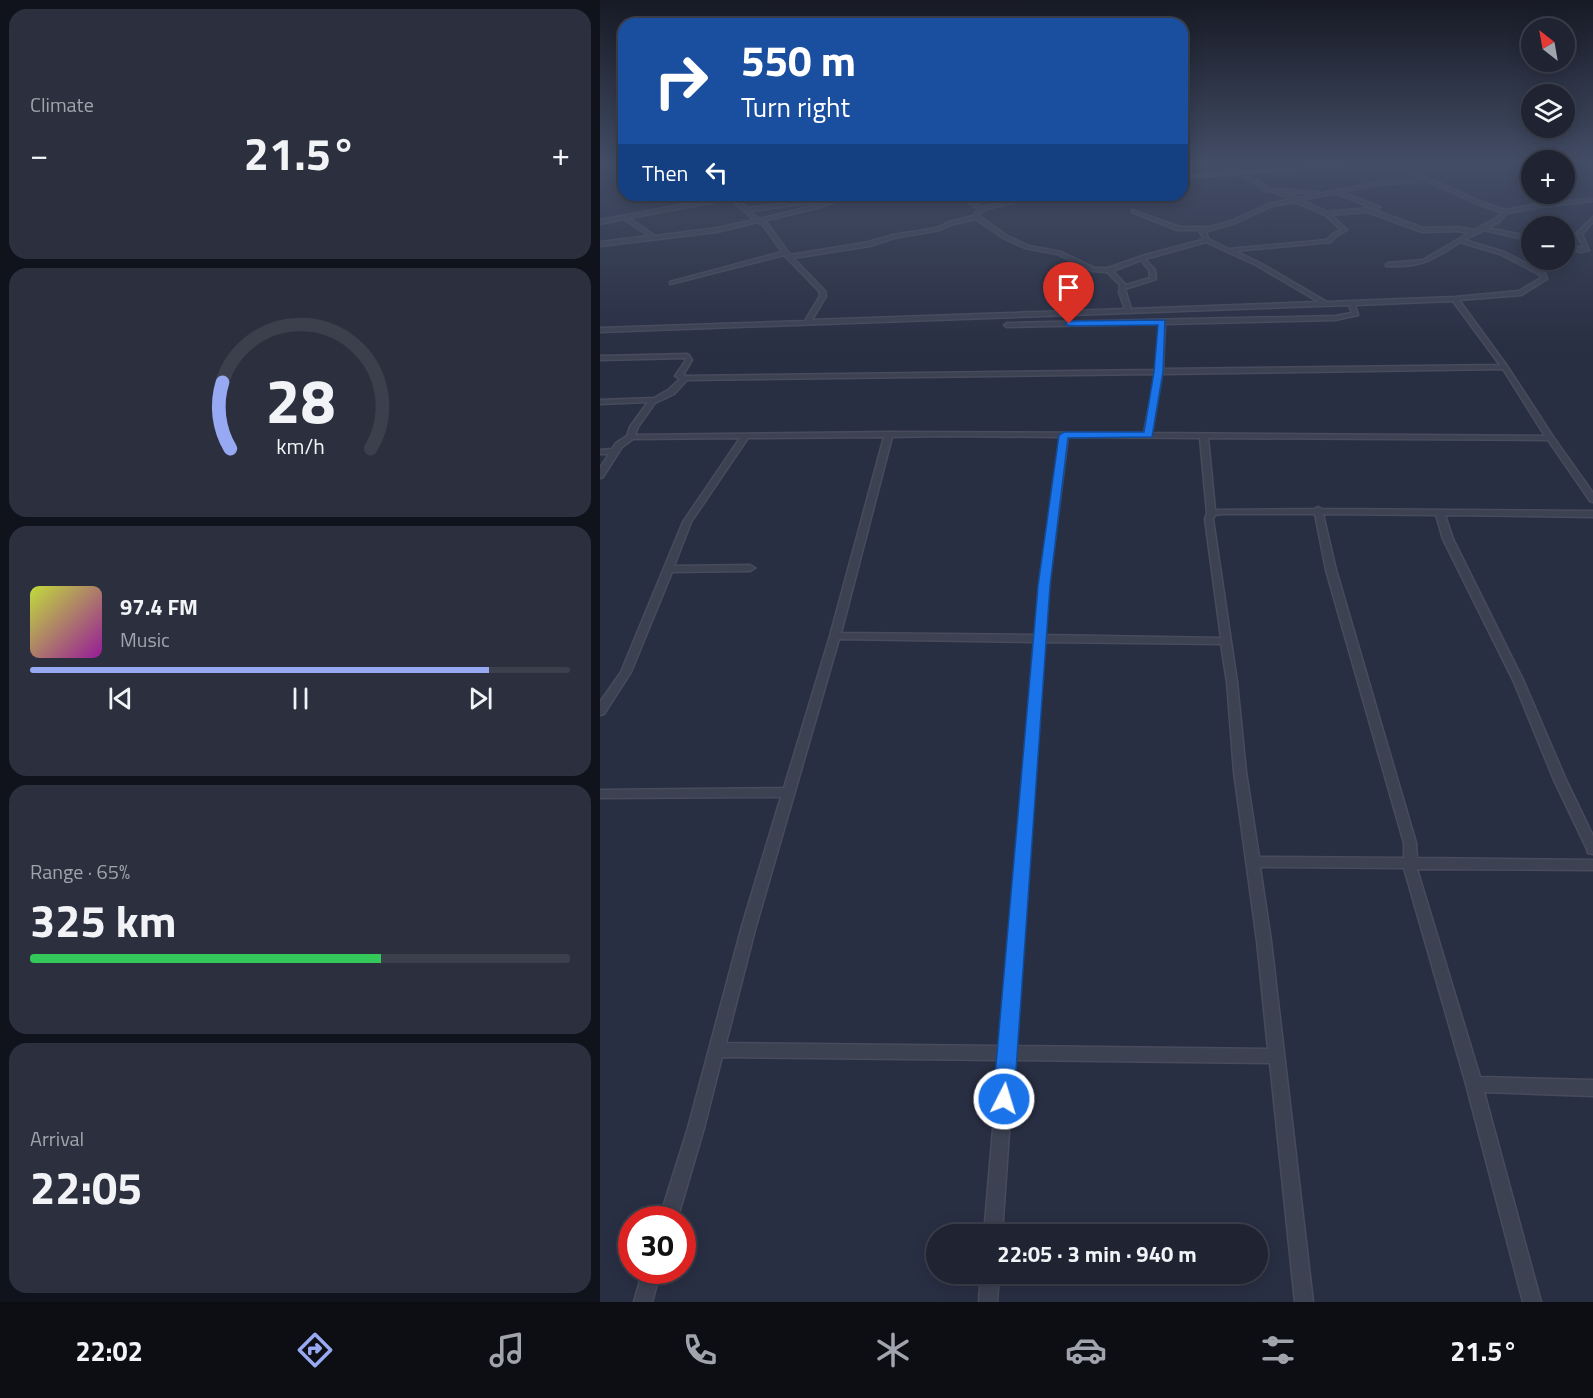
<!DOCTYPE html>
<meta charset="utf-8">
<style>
body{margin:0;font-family:"Titillium Web",sans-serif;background:#2c2f3e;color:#f1f3f6;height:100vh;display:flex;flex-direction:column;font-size:22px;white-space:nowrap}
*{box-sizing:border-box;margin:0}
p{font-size:20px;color:#a1a4ac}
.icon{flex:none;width:33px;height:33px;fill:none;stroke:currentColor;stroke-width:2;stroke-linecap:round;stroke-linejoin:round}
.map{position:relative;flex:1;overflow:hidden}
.side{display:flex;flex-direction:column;gap:9px;padding:9px;background:#11131c;width:600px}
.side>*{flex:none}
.guide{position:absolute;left:18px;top:18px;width:570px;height:183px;border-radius:18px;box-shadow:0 3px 15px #0003,0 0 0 2px #3c404d;background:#1a4fa0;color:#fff;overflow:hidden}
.needle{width:39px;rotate:329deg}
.tools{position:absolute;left:921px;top:18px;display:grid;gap:12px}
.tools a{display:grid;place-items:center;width:54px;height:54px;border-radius:50%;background:#1f2332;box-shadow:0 3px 15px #0003,0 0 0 2px #3c404d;font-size:30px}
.speed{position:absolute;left:18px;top:1206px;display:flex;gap:12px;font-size:30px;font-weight:700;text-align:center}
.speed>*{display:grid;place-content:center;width:78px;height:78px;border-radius:50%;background:#1f2332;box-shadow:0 3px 15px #0003,0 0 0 2px #3c404d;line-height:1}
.speed .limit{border:9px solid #d22;background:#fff;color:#111}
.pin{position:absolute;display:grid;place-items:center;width:51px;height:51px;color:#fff;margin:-62px -26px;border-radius:50% 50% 50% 0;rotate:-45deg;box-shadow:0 0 6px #0007}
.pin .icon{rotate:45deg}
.me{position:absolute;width:66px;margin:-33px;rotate:5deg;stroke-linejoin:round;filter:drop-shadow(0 0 4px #0008)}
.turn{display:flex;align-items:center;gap:21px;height:126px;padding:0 24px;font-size:27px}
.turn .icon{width:78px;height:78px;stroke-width:2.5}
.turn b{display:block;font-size:42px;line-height:51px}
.then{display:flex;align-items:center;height:57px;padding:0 24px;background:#0003;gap:12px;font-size:22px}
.big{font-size:45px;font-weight:700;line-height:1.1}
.side .widget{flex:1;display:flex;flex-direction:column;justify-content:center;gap:9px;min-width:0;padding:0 21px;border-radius:18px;background:#2c2f3e}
.side .dial{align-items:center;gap:0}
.dial svg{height:156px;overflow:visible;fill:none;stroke:#3c404d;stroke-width:7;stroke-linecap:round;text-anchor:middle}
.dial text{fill:#f1f3f6;stroke:none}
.song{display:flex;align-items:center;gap:18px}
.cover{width:72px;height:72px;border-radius:9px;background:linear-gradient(135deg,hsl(70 70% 55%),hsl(300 70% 35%))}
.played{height:6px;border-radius:3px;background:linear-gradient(90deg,#98a9f4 85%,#3c404d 85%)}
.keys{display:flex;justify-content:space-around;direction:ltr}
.heat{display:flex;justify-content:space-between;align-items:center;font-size:33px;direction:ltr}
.charge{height:9px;border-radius:4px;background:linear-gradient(90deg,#34c759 65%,#3c404d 0)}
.trip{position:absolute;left:326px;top:1224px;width:342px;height:60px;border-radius:30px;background:#1f2332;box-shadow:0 3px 15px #0003,0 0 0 2px #3c404d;font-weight:700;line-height:60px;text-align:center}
.tab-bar{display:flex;height:96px;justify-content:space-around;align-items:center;background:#0c0e14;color:#a1a4ac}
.tab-bar .icon{width:42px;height:42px}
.tab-bar .on{color:#98a9f4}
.tab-bar b{font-size:27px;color:#f1f3f6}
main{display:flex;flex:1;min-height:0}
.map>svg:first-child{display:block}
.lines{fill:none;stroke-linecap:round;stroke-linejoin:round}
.street-casing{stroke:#474b5c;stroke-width:3}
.secondary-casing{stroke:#474b5c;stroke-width:2}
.street{fill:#3d4253;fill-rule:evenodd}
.secondary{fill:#4b5066;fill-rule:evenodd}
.route{fill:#1a73e8;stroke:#114b97;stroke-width:1.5}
</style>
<main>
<section class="side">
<div class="widget"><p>Climate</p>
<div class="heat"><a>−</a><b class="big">21.5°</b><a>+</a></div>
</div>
<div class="widget dial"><svg viewBox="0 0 100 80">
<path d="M14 69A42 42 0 1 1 86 69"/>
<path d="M14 69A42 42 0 0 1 10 35" stroke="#98a9f4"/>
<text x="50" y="56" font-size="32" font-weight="700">28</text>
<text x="50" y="72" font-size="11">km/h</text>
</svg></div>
<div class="widget">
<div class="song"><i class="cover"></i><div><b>97.4 FM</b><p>Music</p></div></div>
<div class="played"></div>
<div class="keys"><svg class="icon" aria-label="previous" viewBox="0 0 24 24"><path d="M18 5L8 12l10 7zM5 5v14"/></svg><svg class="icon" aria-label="pause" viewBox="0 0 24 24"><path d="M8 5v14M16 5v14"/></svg><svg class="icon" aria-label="next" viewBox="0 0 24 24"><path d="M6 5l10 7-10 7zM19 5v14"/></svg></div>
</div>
<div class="widget"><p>Range · 65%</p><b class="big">325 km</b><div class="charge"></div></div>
<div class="widget"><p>Arrival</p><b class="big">22:05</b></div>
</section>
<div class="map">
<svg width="993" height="1302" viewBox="0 0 993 1302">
<rect width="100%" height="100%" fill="#292f43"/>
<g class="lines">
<g class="street-casing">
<path id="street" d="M12 164H24L0 168V166Z
M627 164H631L628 168 646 173 669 189 718 192 716 193 683 192 697 198 775 183 822 179 791 164H797L879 201 905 210 941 203 993 199V201L941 207 907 213 899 222 888 228 932 237V241L884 230 864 240 904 252 945 273 947 279 921 295 859 300 907 366 954 438 993 493V502L990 501 948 440 608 438 615 510 714 509 718 507 722 509 993 511V517L845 515 853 539 924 682 966 780 993 836V854L988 853 987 849 954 780 914 682 843 539 836 515 723 514 736 570 816 843 817 858 993 860V870L817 869 880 1077 993 1080V1096L884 1092 941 1302H923L866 1084 804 868 660 867 671 941 713 1302H695L670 1063 414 1060 402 1234H384L399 1060 122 1057 104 1128 77 1220H59L88 1128 142 926 181 797 0 798V790L184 788 230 636 284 437 148 438 91 522 74 566 150 565 155 568 150 571 72 572 31 672 4 714 0 715V702L21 672 83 522 140 438 33 439 22 447 3 477 0 478V468L9 454H0V450L12 449 16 443 27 436 30 427 48 402 0 404V400L54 398 68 390 80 379 75 376 86 360 85 358 0 360V356L87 354 89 355 92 360 83 375 87 376 556 370 559 324 407 327 404 325 407 323 735 316 752 313 749 305 0 332V328L205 321 220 296 219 291 184 255 70 284V282L182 252 163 225 157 222 117 232 0 246V242L49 236 24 219 0 224V220L128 196V195H133L147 208 213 200 216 202 150 211 159 219 217 205 231 199 275 195 236 201 221 207 163 221 167 223 190 255 269 242 293 235 337 228 349 222 373 216 378 209 358 195H363L382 207 436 195H445L383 210 379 216 407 236 429 246 461 252 495 268H508L545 255 602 240 603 238 600 232 603 230H577L532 212V210L580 227H611L631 221 669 204 691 199 674 192 666 191 642 175 623 170ZM827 181 875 203 902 213 895 219 874 230 857 227 823 228 768 208 728 212 701 200 735 193 778 210 780 207 741 192 775 185ZM131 199 154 220 117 228 55 236 29 218ZM695 202 725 215 741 230 732 234 727 240 629 249 608 239 606 232 608 231 635 223 672 206ZM768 212 822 232 857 231 869 233 823 260 788 263 786 264V266C820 268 833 260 860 242L900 254 940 275 941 278 919 291 855 297 727 302 660 263 635 251 731 242 736 236 747 230 731 215ZM376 219 403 238 425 248 457 254 492 271 507 272 520 285 519 292 525 309 212 320 226 296 225 291 193 258 270 246 294 238 340 230 353 224ZM606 242 656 265 719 302 531 309 525 289 556 279 555 270 545 259ZM541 260 549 270 550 278 526 285 513 271ZM853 301 900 365 563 369 565 324 735 320 758 315 755 305ZM903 369 945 436 552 433 562 374ZM555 374 544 433 289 432 35 435 38 427 55 403 74 394 87 380ZM346 436 460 437 439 586 435 635 241 633 292 437ZM468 437 600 438 607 513 605 519 621 638 445 635 449 586ZM623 514H715L726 570 804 843V858L659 857 646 772 637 682 613 519 615 515ZM239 639 434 642 400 1046 126 1043 156 926ZM445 642 621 644 627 682 634 772 657 941 668 1049 415 1046Z
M993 217V222L982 234 989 250 981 252 964 248V244L984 248 976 234Z
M43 1270H61L52 1302H34Z
M381 1274H399L397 1302H379Z"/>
</g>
<g class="secondary-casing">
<path id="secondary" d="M746 164H776L582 179V175Z"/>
</g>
<use href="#street" class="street"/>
<use href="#secondary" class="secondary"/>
</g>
<linearGradient id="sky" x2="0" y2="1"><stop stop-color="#171a25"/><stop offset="0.47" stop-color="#434d66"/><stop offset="1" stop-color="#434d66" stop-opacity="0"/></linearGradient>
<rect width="993" height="346" fill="url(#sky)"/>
<path class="route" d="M565 320 563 372 552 437 468 438 450 586 414 1099 411 1106 404 1109 396 1106 393 1099 438 586 459 435 464 432H544L554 372 558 325 469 326 465 324 469 321Z"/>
</svg>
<div class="tools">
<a><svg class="needle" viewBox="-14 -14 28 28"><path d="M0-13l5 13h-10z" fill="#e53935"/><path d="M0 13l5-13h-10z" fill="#a1a4ac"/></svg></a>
<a><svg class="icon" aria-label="layers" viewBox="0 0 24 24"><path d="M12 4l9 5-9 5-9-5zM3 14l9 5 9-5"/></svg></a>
<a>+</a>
<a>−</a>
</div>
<div class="speed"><div class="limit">30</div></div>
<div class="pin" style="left:469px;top:324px;background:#d93025"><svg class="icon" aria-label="arrive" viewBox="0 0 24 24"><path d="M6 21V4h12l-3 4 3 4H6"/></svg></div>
<svg class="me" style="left:404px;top:1099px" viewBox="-20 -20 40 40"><circle r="17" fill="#1a73e8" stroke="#fff" stroke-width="3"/><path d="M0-11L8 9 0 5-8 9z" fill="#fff"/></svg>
<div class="trip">22:05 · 3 min · 940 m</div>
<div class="guide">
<div class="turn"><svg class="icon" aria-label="right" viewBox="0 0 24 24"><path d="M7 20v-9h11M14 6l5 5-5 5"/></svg><div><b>550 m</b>Turn right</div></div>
<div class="then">Then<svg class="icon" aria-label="left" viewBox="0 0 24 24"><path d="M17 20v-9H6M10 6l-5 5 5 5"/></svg></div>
</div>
</div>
</main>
<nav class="tab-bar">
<b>22:02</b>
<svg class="icon on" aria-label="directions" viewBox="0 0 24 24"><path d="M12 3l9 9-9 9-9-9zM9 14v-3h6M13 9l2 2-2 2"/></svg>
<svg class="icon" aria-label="music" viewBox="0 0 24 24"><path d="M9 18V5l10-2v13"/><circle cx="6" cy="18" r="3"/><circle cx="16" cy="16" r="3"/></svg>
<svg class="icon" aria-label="phone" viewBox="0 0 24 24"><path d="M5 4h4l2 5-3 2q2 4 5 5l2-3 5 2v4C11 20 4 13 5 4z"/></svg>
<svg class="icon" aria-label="climate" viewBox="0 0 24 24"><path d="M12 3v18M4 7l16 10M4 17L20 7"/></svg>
<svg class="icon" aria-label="car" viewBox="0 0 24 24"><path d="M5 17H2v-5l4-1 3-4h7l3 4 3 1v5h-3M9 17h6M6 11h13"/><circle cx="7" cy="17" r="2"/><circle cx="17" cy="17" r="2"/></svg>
<svg class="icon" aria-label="filters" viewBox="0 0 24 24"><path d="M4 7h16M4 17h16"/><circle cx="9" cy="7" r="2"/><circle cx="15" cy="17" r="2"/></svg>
<b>21.5°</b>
</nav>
